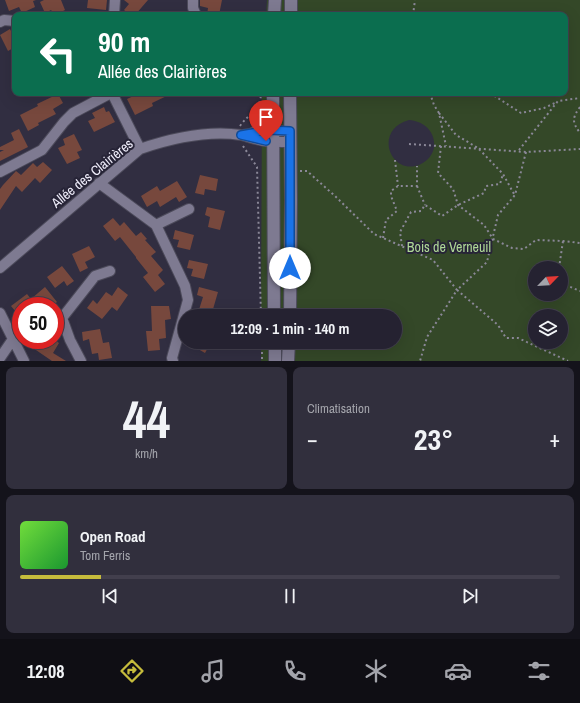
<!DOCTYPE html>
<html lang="fr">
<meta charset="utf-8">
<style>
body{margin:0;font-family:"Archivo Narrow",sans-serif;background:#312f3d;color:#f1f3f6;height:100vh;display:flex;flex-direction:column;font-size:15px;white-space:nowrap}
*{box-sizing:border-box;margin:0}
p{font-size:13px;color:#a3a4ab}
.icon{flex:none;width:22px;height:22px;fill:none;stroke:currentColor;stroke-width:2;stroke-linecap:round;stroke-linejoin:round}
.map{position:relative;height:361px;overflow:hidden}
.panel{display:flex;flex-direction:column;gap:6px;padding:6px;background:#14131b;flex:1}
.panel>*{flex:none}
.guide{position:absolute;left:12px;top:12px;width:556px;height:84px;border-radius:8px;box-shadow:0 4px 16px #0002,0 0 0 1px #423f4d;background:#0b6e4f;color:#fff;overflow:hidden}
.needle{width:26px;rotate:65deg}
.fabs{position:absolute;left:528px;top:261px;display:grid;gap:8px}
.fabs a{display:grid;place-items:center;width:40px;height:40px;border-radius:50%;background:#252231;box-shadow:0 4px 16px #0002,0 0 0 1px #423f4d;font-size:20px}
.speed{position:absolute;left:12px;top:297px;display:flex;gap:8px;font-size:20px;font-weight:700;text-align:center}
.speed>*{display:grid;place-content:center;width:52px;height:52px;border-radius:50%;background:#252231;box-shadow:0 4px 16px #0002,0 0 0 1px #423f4d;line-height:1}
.speed .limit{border:6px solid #d22;background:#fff;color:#111}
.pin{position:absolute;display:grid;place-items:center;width:34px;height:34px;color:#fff;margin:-41px -17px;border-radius:50% 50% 50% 0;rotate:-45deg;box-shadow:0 0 4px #0007}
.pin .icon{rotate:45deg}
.me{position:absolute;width:44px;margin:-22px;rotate:0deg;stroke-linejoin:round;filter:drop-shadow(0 0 3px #0008)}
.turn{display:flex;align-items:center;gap:14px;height:84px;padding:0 20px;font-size:18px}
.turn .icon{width:52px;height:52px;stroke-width:2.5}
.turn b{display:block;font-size:28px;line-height:34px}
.big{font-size:30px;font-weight:700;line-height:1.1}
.panel .card{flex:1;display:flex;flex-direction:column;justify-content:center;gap:6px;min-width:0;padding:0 14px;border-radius:8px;background:#312f3d}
.panel .dial{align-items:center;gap:0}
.dial b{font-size:52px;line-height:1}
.song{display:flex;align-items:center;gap:12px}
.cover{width:48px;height:48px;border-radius:6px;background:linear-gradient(135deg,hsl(100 70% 55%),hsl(130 70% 35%))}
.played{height:4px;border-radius:2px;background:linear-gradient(90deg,#c6bc3c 15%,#423f4d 15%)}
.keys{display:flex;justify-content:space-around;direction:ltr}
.heat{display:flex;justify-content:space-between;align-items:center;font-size:22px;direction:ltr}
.panel .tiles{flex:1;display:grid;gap:6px;grid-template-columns:1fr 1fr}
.card:last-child{grid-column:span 2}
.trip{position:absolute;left:178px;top:309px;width:224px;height:40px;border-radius:20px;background:#252231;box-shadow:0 4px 16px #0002,0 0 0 1px #423f4d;font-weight:700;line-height:40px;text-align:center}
.menu{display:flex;height:64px;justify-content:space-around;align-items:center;background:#0f0e14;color:#a3a4ab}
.menu .icon{width:28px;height:28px}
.menu .active{color:#c6bc3c}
.menu b{font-size:18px;color:#f1f3f6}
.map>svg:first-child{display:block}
.green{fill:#344828;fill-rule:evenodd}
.building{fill:#77483d}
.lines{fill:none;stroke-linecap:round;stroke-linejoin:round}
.lane-casing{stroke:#4c4a5a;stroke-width:7}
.street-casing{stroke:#4c4a5a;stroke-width:12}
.secondary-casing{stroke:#4c4a5a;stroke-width:14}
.path{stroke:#8b8898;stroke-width:2;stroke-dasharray:2 3;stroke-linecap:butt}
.lane{stroke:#7e7a91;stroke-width:5}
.street{stroke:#7e7a91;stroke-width:10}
.secondary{stroke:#7e7a91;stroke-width:12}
.route-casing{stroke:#114b97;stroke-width:10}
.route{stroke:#1a73e8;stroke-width:7}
.labels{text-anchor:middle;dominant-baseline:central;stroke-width:4;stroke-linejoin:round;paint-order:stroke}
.street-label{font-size:14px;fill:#efedfa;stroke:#272437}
.park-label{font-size:14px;fill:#afd897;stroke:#272437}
</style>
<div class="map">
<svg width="580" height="361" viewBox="0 0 580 361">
<rect width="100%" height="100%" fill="#312e41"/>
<path class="green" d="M267 0H580V361H261V342H395V316H261L262 93H565V15H266ZM409 120C424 121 436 132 434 148 432 156 427 161 421 164 391 178 372 130 409 120ZM535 268H561V294H535ZM535 316H561V342H535Z"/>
<path class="building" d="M5 0H36L33 1 35 7 22 13 19 7 9 11Z
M44 0H61L65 10 55 15 51 10 45 13 40 2Z
M88 0H107L106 10 87 8Z
M124 0H148L135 15H130L124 10 129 4Z
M200 0H222L219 15H207L208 8 200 6Z
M10 29 13 35 15 34V47L8 51 0 35Z
M140 93H173L152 103 153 106 135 115 127 99Z
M58 94 63 103 53 109 56 114 38 123 39 125 28 131 20 115 38 106 37 104Z
M104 107 106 112 109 111 115 122 94 132 88 121 95 118 92 113Z
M19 129 28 147 0 161V152L4 150H0V147L14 140 11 133Z
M74 134 82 150 77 152 80 158 67 164 58 148 65 145 63 139Z
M43 162 52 170 40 183 35 178 22 192 16 186 0 210V189L3 185 16 171 21 175 33 163 37 167Z
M200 175 218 179 216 191 205 189 204 195 195 193Z
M177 181 187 197 179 202 176 197 160 207 157 201 147 207 141 196 157 186 160 191Z
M207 207 225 211 220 230 208 227 210 217 205 215Z
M113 218 120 226 124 222 136 236 141 232 147 239 145 240 156 252 151 256 163 270 158 275 165 284 155 292 143 277 148 273 136 258V257L120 237 115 241 103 226Z
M175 230 194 235 190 250 177 247 179 240 173 239Z
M89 246 95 257 85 262 88 268 80 272 72 254Z
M189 260 208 264 204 279 191 276 193 269 187 268Z
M62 266 74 281 67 286 64 281 55 288 47 277Z
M45 287 57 302 52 306H21V318L11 306 27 294 31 299Z
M118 287 128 295 117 311 112 307 102 319 87 308 93 300 97 304 106 292 112 296Z
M199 287 218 292 211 316H197L203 297 197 295Z
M151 306H169L171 319 165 320 166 338 159 339 160 350 148 351 146 331H152Z
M100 329 103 343 109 342 112 358 99 360 98 353 92 354 89 339 83 341 82 332Z
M38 340H43L49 344 51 340H55L59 343 53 353 66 361H52L33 348Z
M186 342H211L205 353Z"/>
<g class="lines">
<g class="lane-casing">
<path id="lane" d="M251 131C262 125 266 118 268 106"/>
</g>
<g class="street-casing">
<path id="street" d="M193 0V8L196 15
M114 15 115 0
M0 22 4 20 15 21
M112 93 140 149
M243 135 269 131H290
M0 172 42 150 64 122 73 113 111 93
M99 183 156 225 185 286 188 300 172 358 173 361
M156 225 189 209
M0 268 140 149C172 138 207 130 241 135 249 137 257 140 265 141 273 142 282 142 290 142
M0 313 24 361
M62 318 95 276 110 271
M55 320 62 318 70 340 81 361
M0 358 13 339 21 335"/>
</g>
<g class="secondary-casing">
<path id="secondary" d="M274 15 275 0
M291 15V0
M273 93 274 316
M290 316 291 200 290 93
M275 342V361
M288 361 289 342"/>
</g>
<path class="path" d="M413 15 415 0
M430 93 434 105 439 113 446 146
M490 93 521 113 544 108 557 102
M580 107C572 118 572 122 580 133
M439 113 456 135 478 148 503 174 514 194
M240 126C248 114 260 111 261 94
M409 144 526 152 580 149
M243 146 257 167 261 316
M441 146 438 173 453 189 458 205 484 225 493 239 512 248 524 249 536 240 563 241 580 243
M519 150 558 101 580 98
M526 152 515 195 498 215 487 262 457 290 498 325 506 338H518L568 361
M395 160 398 186
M300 171H307L335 196 374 234 433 260 457 290 427 337 420 361
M417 186 425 205
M383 238 386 220 397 211 391 196V191L398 186H417V166
M402 246 400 232 411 212 421 211 425 205 442 216 458 205 484 193 486 186 500 184 503 174
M559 268 563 241
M561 273V283L580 291
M262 342V361"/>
<use href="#lane" class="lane"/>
<use href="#street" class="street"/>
<use href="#secondary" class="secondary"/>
</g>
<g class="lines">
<g class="route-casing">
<path id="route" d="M266 141 241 135 269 130 290 131V268"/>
</g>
<use href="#route" class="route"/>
</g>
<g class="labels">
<g class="street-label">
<text transform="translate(92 173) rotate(-39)">Allée des Clairières</text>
</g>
<g class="park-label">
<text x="449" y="247">Bois de Verneuil</text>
</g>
</g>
</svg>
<div class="fabs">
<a><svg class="needle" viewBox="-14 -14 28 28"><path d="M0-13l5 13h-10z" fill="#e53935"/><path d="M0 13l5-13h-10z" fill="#a3a4ab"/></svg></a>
<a><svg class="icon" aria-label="layers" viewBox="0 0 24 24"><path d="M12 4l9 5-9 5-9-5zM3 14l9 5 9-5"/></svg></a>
</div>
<div class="speed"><div class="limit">50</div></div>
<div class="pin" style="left:266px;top:141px;background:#d93025"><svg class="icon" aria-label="arrive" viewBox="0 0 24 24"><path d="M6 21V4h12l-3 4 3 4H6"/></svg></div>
<svg class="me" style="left:290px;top:268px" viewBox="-20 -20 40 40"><circle r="19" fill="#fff"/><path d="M0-13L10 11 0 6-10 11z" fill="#1a73e8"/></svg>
<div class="trip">12:09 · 1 min · 140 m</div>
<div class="guide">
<div class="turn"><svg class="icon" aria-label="left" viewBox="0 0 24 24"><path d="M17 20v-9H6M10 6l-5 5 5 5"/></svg><div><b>90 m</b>Allée des Clairières</div></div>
</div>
</div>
<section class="panel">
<div class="tiles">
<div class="card dial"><b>44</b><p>km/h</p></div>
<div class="card"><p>Climatisation</p>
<div class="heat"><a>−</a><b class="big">23°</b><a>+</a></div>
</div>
<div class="card">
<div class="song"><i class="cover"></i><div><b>Open Road</b><p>Tom Ferris</p></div></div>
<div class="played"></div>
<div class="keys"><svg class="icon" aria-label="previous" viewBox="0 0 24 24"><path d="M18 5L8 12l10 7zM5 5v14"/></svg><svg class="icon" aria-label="pause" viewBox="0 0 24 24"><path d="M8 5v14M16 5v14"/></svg><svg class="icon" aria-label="next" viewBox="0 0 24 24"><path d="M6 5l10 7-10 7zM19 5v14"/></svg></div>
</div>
</div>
</section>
<nav class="menu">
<b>12:08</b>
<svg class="icon active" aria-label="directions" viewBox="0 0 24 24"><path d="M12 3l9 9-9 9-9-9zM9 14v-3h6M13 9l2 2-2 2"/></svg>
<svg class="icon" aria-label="music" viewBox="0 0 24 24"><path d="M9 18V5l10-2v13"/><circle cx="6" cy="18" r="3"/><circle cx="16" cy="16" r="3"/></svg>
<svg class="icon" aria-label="phone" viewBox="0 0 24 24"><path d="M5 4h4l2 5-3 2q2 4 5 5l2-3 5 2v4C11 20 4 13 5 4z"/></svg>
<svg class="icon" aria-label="climate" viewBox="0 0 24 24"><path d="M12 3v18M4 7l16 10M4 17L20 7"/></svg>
<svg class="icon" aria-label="car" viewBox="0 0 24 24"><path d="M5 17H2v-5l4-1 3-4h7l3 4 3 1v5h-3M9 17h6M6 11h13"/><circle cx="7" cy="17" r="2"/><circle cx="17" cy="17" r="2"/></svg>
<svg class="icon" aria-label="filters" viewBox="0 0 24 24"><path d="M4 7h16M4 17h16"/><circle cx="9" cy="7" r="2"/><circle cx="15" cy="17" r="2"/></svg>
</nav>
